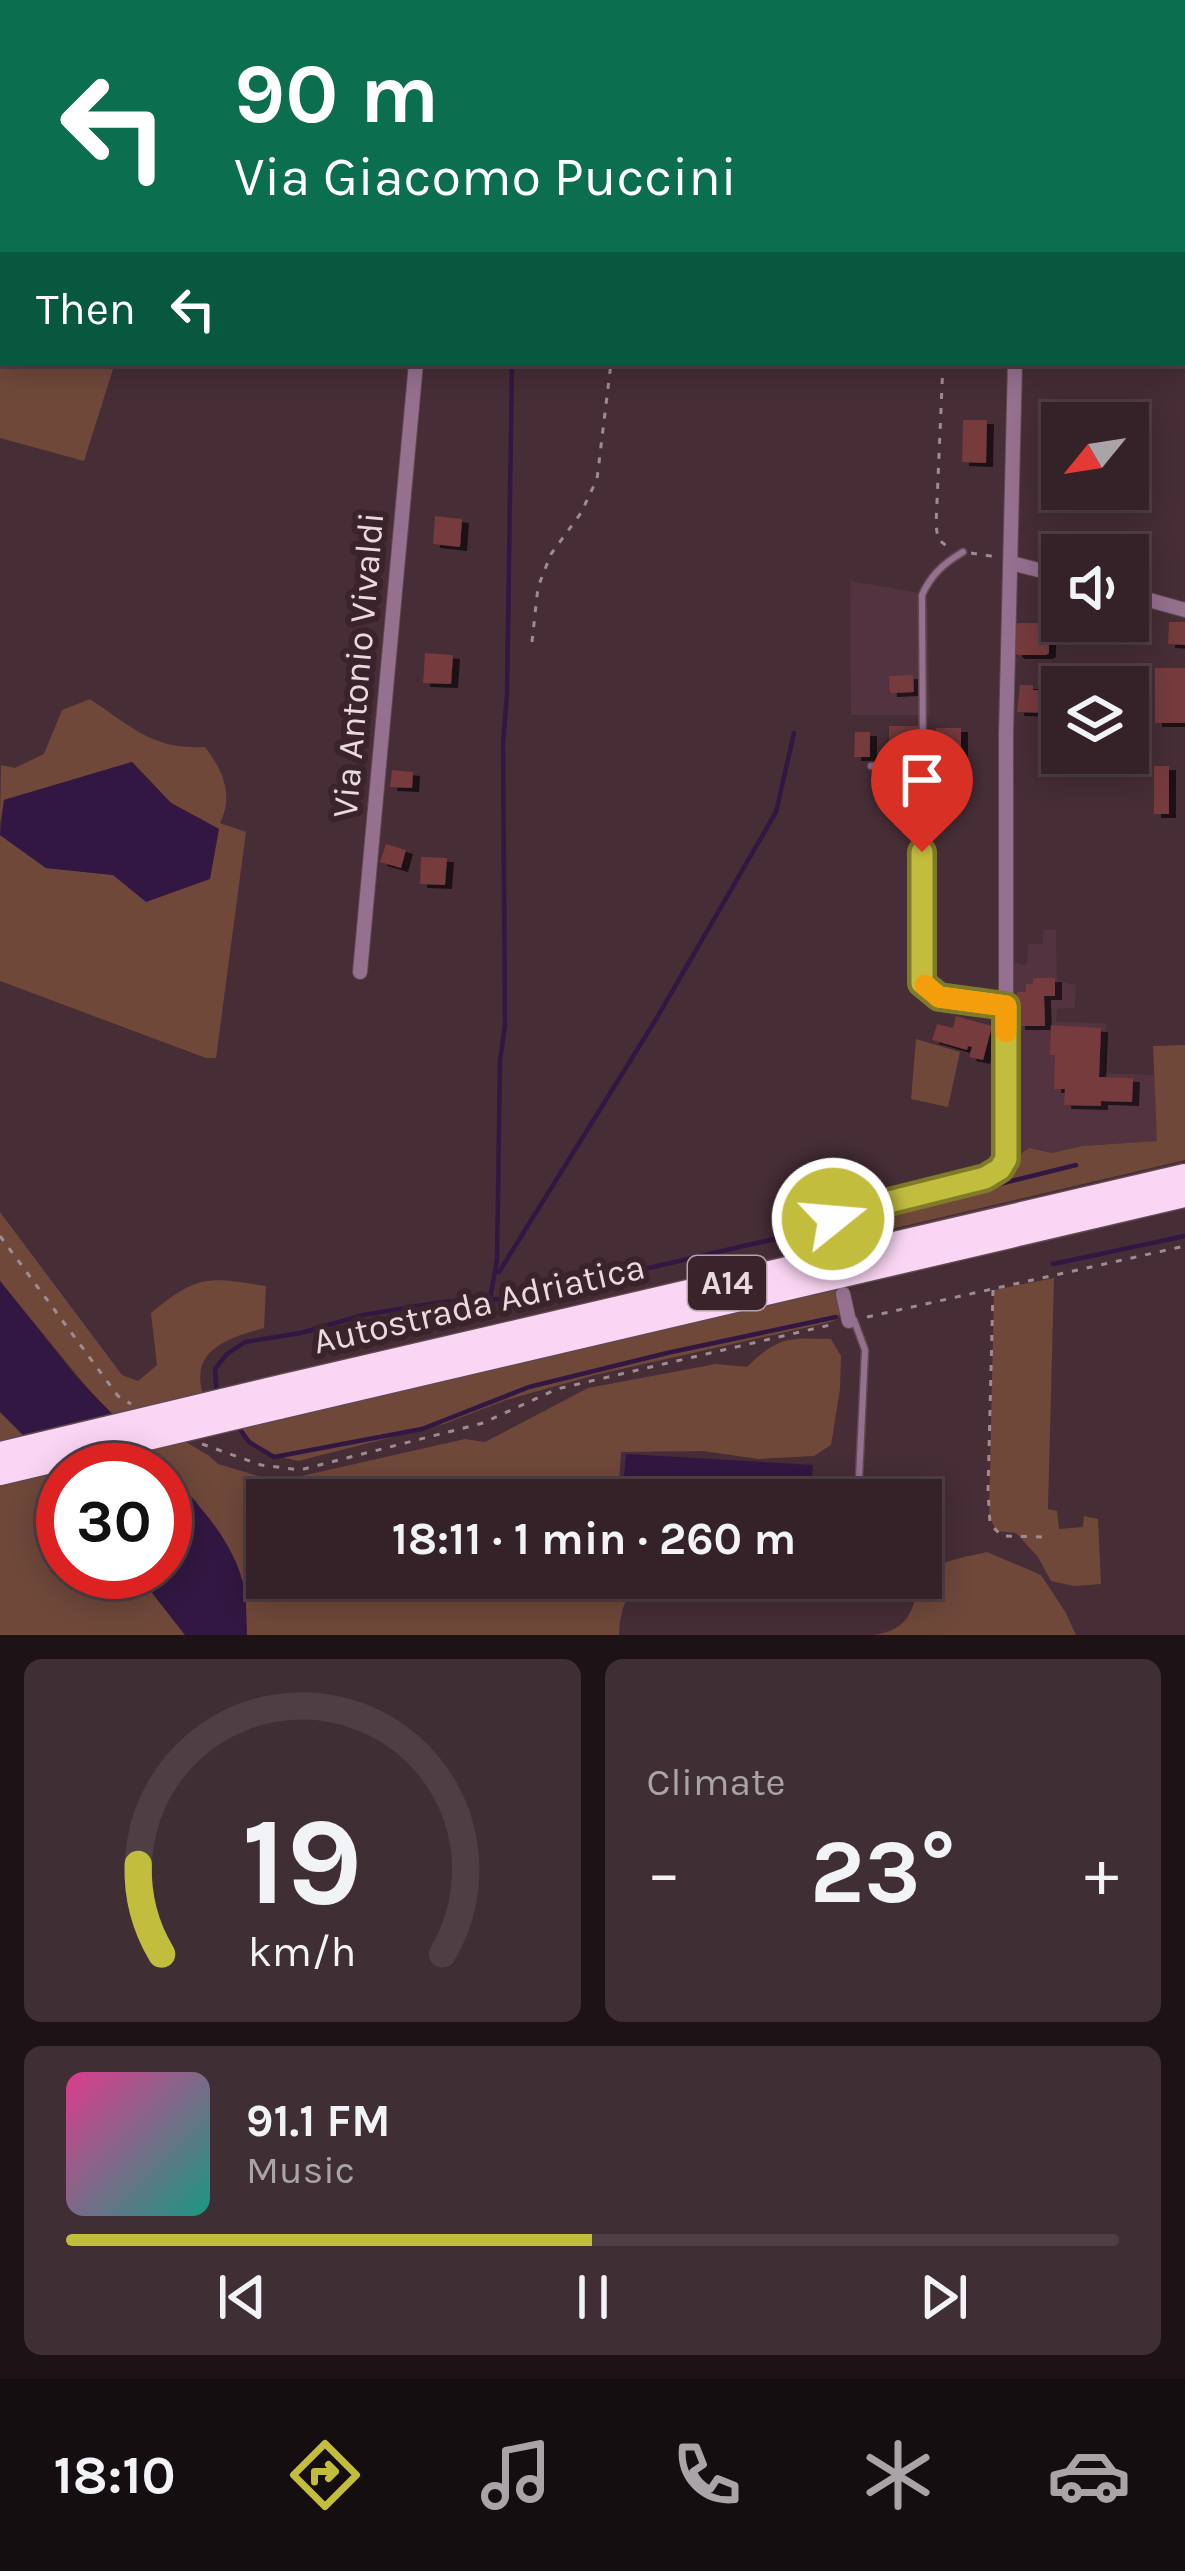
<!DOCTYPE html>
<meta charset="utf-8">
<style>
body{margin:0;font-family:Karla,sans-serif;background:#3f2f34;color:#f1f3f6;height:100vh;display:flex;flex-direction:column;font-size:45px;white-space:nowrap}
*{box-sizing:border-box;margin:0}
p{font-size:39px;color:#a9a4a8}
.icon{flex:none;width:66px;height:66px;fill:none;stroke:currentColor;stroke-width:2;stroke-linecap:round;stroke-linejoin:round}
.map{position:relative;height:1635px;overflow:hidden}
.side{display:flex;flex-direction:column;gap:24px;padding:24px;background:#1d1316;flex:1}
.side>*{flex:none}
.banner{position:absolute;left:0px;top:0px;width:1185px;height:366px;box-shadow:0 6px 30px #0003,0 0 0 3px #4e3f45;background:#0b6e4f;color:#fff;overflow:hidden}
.needle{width:78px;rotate:240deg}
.buttons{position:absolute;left:1041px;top:402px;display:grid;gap:24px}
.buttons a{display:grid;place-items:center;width:108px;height:108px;border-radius:0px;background:#342228;box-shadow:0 6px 30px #0003,0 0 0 3px #4e3f45;font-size:60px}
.speed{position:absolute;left:36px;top:1443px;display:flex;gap:24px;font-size:60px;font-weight:700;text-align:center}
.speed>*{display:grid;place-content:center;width:156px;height:156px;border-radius:50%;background:#342228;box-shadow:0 6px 30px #0003,0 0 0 3px #4e3f45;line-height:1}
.speed .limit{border:18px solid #d22;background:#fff;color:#111}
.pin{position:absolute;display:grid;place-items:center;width:102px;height:102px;color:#fff;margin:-123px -51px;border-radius:50% 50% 50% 0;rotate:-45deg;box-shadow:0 0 12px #0007}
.pin .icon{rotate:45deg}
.me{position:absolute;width:132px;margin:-66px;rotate:73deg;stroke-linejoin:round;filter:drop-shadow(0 0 9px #0008)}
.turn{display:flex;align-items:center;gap:42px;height:252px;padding:0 36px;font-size:54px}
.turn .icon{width:156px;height:156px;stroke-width:2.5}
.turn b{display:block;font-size:84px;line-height:102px}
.then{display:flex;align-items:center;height:114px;padding:0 36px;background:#0003;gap:24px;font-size:45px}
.big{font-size:90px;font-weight:700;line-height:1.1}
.side .tile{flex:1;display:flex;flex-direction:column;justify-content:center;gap:18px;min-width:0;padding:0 42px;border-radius:18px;background:#3f2f34}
.side .dial{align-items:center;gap:0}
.dial svg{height:312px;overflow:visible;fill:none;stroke:#4e3f45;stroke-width:7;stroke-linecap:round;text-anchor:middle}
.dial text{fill:#f1f3f6;stroke:none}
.song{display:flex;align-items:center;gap:36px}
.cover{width:144px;height:144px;border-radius:18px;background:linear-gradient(135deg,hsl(330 70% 55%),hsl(170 70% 35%))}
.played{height:12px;border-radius:6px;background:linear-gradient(90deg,#c3bd3e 50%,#4e3f45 50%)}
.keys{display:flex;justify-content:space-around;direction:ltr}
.heat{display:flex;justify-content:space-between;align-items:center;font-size:66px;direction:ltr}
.side .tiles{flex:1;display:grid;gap:24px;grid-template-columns:1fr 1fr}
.tile:last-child{grid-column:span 2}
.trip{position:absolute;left:246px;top:1479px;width:696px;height:120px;border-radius:0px;background:#342228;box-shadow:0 6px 30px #0003,0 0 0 3px #4e3f45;font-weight:700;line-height:120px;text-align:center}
.dock{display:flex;height:192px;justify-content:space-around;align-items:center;background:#150e10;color:#a9a4a8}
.dock .icon{width:84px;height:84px}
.dock .active{color:#c3bd3e}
.dock b{font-size:54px;color:#f1f3f6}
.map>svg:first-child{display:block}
.built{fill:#533340}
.green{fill:#6f483a}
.water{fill:#321742}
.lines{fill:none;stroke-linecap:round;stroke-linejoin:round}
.stream{stroke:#321742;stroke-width:4.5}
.building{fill:#743a3d;filter:url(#shadow)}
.lane-casing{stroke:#604951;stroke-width:9}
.street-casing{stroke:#604951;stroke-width:16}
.highway-casing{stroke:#604951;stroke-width:27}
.path{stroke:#9f8b92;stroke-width:3;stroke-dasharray:6 9;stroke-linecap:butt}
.lane{stroke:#96708f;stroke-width:6}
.street{stroke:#96708f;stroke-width:14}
.highway{stroke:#fbd6f4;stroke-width:24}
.highway-bridge-casing{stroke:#604951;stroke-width:27;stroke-linecap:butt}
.highway-bridge{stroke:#fbd6f4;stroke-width:24}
.route-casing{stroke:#7f7b28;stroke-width:30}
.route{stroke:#c3bd3e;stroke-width:21}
.slow{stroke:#f59e0b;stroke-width:21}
.labels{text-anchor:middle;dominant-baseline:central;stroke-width:12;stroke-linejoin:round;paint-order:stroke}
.shield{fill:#3b232c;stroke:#b6a3a9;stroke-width:3}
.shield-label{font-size:33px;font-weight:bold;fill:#eadadf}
.street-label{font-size:36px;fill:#eadadf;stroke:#3b232c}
</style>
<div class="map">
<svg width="1185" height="1635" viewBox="0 0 1185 1635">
<defs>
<filter id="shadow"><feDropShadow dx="7" dy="4" stdDeviation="0" flood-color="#0009"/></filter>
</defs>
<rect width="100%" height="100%" fill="#462d36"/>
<path class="built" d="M850 581 927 594 930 715H851Z
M1043 930H1056L1057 981 1076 985 1075 1008 1057 1009 1056 1022 1106 1023 1105 1073 1154 1075 1158 1141 1082 1146 1052 1153 1037 1149 1013 1172 1005 1175 1009 974 1015 963 1027 965 1028 944H1043Z"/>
<path class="green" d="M0 232 3 234V363H115L84 461 0 438Z
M90 699C132 727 153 750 205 747 223 770 234 796 220 823L246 832 216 1058H206L0 981V835L46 868 113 875 219 829 171 803 132 762 4 800 0 824 1 765 15 768 44 754 62 710Z
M916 1039 960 1052 948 1107 911 1099Z
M1185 1045V1160L836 1242 855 1223 875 1218 882 1205 1013 1172 1018 1167 1022 1153 1029 1148 1052 1153 1082 1146 1157 1141 1153 1046Z
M0 1212 122 1375 138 1381 157 1365 151 1313C198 1274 208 1277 266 1286L264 1328C226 1339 188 1350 204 1398L140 1415 208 1455 218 1464 265 1478 297 1477 465 1439 485 1442 588 1388 716 1364 747 1367C779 1336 788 1338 831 1339L841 1356 840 1389 831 1445 814 1456 758 1459 703 1451 621 1452 618 1500H267V1578H657C626 1590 621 1604 619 1635H247L245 1591 196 1501 155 1462 116 1417 93 1395 0 1281Z
M1054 1278 1048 1509 1057 1511 1059 1529 1083 1527 1084 1516 1098 1519 1101 1584 1074 1586 1051 1581 1038 1557 1016 1533 997 1531 989 1517 994 1290Z
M838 1288 841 1306 838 1319 831 1322 595 1375 506 1400 444 1424 298 1461C273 1456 254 1449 240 1427Z
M0 1412 26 1438 63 1499V1572H136L185 1635H0Z
M987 1552 1041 1575 1066 1613 1076 1635H873C922 1628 905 1599 934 1570 944 1559 972 1556 987 1552Z"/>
<path class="water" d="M132 762 171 803 219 829 210 879 146 902 113 875 46 868 0 835 4 800Z
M0 1281 75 1375 165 1470H63L62 1498 26 1438 0 1412Z
M626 1454 813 1465 810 1500H622Z
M165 1470C198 1503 234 1541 244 1587 247 1602 246 1619 247 1635H185L136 1572H165Z"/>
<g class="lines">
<path class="stream" d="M842 1223 1076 1165
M1053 1264 1185 1236
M499 1272 655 1021 776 812 794 733
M490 1299 510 1300 822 1228
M217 1395 215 1369 227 1354 245 1342 301 1333 363 1315 443 1302 490 1299 497 1260 500 1061 505 1025 503 743 507 694 512 363
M237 1425 249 1442 274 1457 422 1429 529 1387 667 1353 836 1317"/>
</g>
<path class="building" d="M963 420H987L986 463 962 462Z
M435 516 462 519 460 547 433 544Z
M1128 551H1145V574H1128Z
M1128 610H1143V631H1116V621H1128Z
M1169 622H1185V645L1168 644Z
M1018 623H1046V626H1049V653L1046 655H1018L1015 653V626Z
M425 653 453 655 451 684 423 683Z
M1155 668H1185V723H1155Z
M913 675 914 692 890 693 889 676Z
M1020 685H1033V690H1052V713L1017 712Z
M889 726H920V760H889Z
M936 728H961V757L936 756Z
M855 732H870V757H854Z
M1154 766H1169V814H1154Z
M392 770 413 772 412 788 390 787Z
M386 844 406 850 401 868 380 862Z
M421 857 447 858 445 885 420 884Z
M1033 978H1055V996H1044L1045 1026H1018L1017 992H1026V984H1033Z
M956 1016 992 1026 983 1060 969 1057 972 1047 968 1046 967 1050 932 1040 937 1024 953 1028Z
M1051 1025 1101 1028 1099 1077 1133 1078 1132 1102 1101 1101V1106L1064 1105 1065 1089H1054L1055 1055H1050Z"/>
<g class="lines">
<g class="lane-casing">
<path id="lane" d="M923 765 922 595C931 575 944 563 963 552
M871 766 923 765 922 983 939 997 1003 1005
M854 1320 865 1350 858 1500"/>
</g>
<g class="street-casing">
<path id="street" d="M615 0 616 3
M60 3 61 0
M367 3V0
M1021 3V0
M0 27 3 28
M0 219 3 221
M1011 563 1062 576
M1128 594 1185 610
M360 972 416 363
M833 1245 830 1227 838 1214 985 1178 997 1171 1006 1159V734L1015 363
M843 1294 849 1321"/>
</g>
<g class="highway-casing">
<path id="highway" d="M268 1390 1185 1176
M279 1407 1185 1195"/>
</g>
<path class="path" d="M943 363 936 525 938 539 950 549
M971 553 997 557
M532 642 538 587 551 554 581 513 597 479 611 363
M0 1236 118 1396 131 1404
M993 1290 988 1491 990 1524 1002 1536 1043 1537
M867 1317 1185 1246
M202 1444 261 1465 300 1470 483 1423 557 1389 834 1324"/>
<use href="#lane" class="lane"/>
<use href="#street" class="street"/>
<use href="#highway" class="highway"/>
<g class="highway-bridge-casing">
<path id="highway-bridge" d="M0 1454 268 1390
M0 1473 279 1407"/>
</g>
<use href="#highway-bridge" class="highway-bridge"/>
</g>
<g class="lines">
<g class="route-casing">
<path id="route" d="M833 1219 841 1214 985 1178 1000 1169 1006 1159V1006L939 997 922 983V852"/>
</g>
<use href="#route" class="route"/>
<path class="slow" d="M925 985 939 997 1006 1006V1032"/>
</g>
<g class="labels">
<rect class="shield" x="688" y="1256" width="78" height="54" rx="9"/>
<g class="shield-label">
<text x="727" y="1283">A14</text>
</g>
<g class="street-label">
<text transform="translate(358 665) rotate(-85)">Via Antonio Vivaldi</text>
<text transform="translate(479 1304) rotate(-13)">Autostrada Adriatica</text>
</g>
</g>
</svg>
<div class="buttons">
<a><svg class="needle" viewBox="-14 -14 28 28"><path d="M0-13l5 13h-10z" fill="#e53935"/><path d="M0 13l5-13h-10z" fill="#a9a4a8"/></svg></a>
<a><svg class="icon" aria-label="sound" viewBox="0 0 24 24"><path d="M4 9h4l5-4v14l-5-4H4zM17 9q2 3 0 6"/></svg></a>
<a><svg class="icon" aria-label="layers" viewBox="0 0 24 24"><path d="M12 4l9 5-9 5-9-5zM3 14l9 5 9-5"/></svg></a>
</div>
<div class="speed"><div class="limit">30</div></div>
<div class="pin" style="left:922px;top:852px;background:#d93025"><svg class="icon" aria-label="arrive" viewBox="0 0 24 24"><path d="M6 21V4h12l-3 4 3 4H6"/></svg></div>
<svg class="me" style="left:833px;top:1219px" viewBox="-20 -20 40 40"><circle r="17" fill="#c3bd3e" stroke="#fff" stroke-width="3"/><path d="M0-11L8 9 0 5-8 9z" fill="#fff"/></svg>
<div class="trip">18:11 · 1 min · 260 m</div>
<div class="banner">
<div class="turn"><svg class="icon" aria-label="left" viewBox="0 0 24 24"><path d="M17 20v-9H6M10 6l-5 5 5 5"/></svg><div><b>90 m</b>Via Giacomo Puccini</div></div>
<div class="then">Then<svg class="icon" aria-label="left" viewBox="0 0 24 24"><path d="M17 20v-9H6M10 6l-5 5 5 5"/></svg></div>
</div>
</div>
<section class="side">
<div class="tiles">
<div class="tile dial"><svg viewBox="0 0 100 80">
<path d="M14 69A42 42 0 1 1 86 69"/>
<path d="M14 69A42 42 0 0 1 8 46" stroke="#c3bd3e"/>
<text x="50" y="56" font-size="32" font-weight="700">19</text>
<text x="50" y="72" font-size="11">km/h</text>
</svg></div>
<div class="tile"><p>Climate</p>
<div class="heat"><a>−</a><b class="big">23°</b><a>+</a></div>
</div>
<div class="tile">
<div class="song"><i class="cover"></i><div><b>91.1 FM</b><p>Music</p></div></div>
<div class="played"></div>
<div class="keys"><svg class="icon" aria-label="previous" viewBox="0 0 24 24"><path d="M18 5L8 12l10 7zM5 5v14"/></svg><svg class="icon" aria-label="pause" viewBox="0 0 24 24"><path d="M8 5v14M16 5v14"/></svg><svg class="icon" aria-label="next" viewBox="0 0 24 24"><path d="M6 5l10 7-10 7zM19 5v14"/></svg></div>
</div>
</div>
</section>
<nav class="dock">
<b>18:10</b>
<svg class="icon active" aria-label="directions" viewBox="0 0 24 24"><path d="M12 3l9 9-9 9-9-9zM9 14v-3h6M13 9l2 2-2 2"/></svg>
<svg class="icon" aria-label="music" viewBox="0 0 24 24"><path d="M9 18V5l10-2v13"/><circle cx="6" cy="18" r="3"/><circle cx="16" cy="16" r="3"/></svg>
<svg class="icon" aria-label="phone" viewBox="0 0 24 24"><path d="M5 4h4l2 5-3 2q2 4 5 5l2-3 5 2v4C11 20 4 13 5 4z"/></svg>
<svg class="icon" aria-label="climate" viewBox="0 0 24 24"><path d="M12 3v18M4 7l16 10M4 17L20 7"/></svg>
<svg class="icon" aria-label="car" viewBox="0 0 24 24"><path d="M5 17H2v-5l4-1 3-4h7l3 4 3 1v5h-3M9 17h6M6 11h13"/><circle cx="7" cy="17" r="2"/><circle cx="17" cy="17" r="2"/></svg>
</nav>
